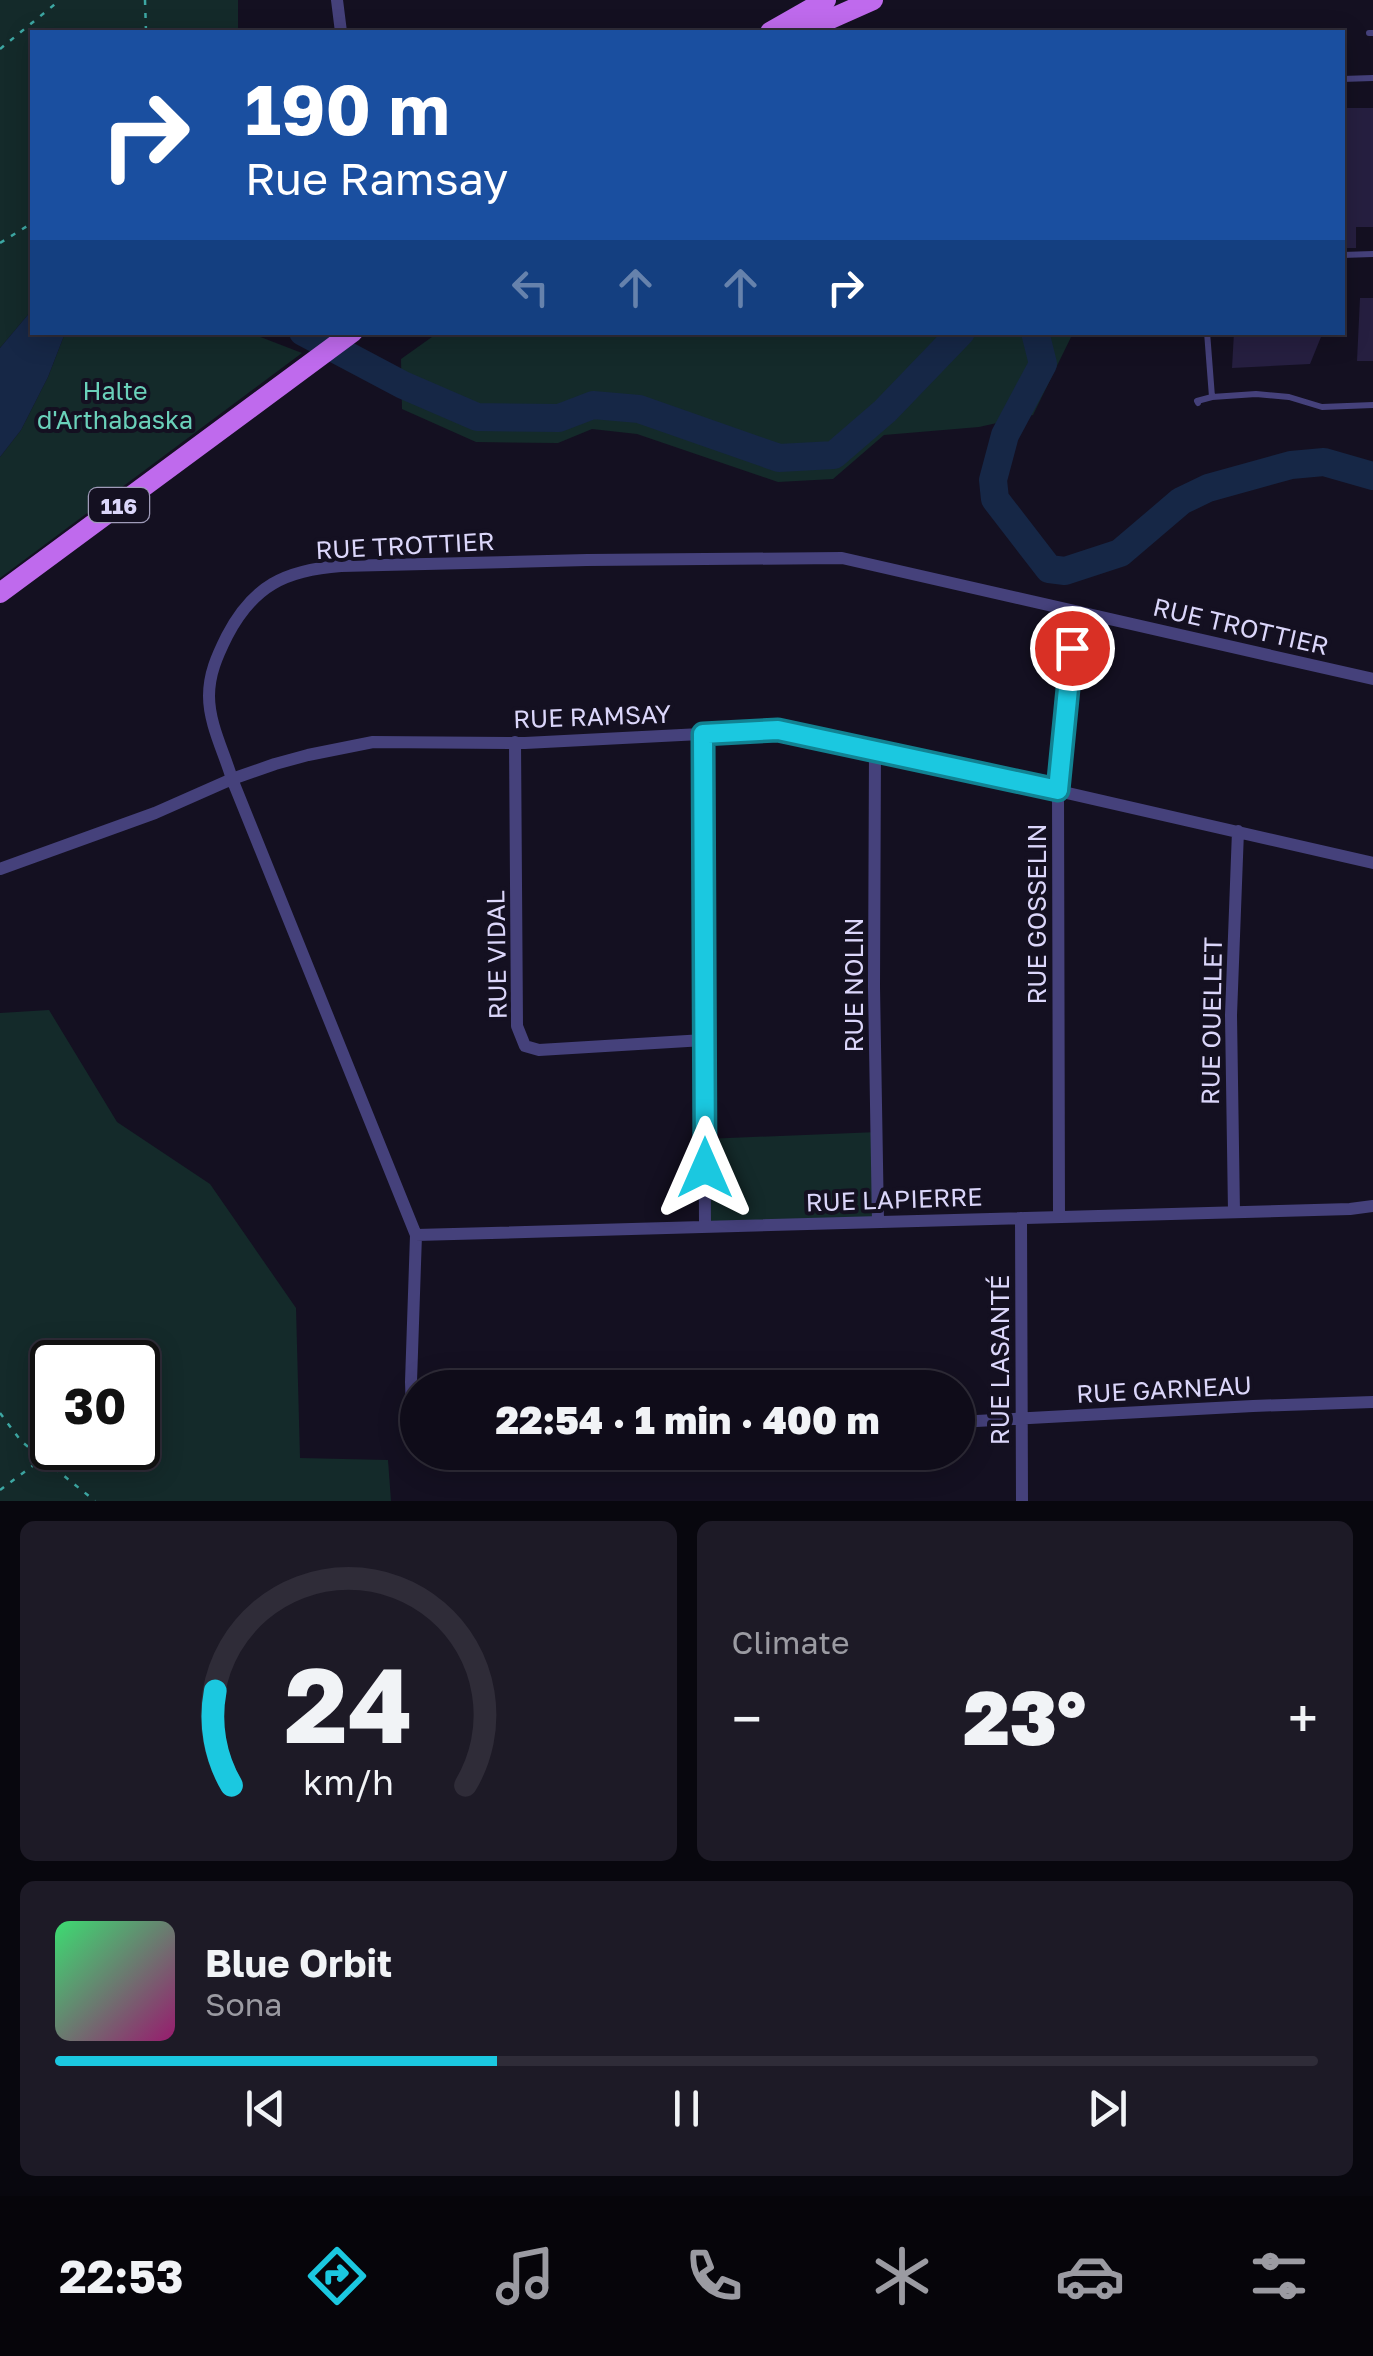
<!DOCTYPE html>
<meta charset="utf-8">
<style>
body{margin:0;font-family:"Golos Text",sans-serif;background:#1d1a26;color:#f1f3f6;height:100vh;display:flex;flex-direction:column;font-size:38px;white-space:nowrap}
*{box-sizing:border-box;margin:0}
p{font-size:32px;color:#9b9ba2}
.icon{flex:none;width:55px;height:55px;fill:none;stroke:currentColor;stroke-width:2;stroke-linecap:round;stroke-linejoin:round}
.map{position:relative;height:1501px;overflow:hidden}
.drawer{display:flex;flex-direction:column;gap:20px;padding:20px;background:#08070e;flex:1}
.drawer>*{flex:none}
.hud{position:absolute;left:30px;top:30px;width:1315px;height:305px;border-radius:0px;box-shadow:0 5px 25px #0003,0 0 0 2px #2f2c38;background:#1a4fa0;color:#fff;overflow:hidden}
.speed{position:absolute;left:30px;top:1340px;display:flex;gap:20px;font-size:50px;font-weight:700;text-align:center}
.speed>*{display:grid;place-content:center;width:130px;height:130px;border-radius:50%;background:#0f0c19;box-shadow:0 5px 25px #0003,0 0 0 2px #2f2c38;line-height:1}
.speed .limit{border:5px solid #111;border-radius:15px;background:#fff;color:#111}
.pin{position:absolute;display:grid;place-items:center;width:85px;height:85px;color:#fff;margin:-42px;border:5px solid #fff;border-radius:50%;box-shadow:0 2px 10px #0007}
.me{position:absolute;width:110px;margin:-55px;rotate:0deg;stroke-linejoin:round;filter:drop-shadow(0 0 8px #0008)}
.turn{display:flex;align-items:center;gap:35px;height:210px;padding:0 50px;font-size:45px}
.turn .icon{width:130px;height:130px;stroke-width:2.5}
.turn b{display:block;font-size:70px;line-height:85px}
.lanes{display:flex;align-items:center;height:95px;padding:0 50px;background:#0003;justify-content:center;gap:50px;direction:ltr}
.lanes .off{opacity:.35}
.big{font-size:75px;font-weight:800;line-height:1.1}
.drawer .widget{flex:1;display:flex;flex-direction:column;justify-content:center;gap:15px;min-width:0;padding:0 35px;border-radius:15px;background:#1d1a26}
.drawer .dial{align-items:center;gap:0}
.dial svg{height:260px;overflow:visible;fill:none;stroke:#2f2c38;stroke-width:7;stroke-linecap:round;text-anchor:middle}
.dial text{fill:#f1f3f6;stroke:none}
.song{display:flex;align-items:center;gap:30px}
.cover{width:120px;height:120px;border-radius:15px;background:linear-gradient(135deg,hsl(140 70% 55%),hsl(320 70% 35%))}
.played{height:10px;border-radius:5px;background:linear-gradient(90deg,#1bc8e0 35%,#2f2c38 35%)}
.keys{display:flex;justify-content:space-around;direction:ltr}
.heat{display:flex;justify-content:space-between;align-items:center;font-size:55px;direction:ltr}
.drawer .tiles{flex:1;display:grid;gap:20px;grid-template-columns:1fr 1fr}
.widget:last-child{grid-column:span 2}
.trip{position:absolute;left:400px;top:1370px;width:575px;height:100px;border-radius:50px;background:#0f0c19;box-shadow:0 5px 25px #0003,0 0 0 2px #2f2c38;font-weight:800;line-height:100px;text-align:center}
.tabs{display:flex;height:160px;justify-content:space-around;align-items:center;background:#06050a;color:#9b9ba2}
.tabs .icon{width:70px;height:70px}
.tabs .selected{color:#1bc8e0}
.tabs b{font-size:45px;color:#f1f3f6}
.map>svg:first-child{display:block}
.green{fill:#142a2a;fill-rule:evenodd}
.water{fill:#162746}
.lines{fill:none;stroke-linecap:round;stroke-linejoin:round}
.river{stroke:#162746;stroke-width:28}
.building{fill:#261f40}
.path{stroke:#3da7a3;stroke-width:2.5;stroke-dasharray:5 8;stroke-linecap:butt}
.lane{stroke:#45417b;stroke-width:6}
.street{stroke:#45417b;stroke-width:12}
.primary{stroke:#bf6aed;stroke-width:20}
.route-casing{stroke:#128292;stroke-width:25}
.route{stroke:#1bc8e0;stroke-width:18}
.labels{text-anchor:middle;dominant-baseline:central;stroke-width:8;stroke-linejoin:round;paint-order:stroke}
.shield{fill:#141021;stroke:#9f9bb9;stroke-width:2.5}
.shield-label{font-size:22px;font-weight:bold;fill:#dbd6fa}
.park-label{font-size:25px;fill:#6ad1ba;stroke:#141021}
.street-label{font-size:25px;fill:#dbd6fa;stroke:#141021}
</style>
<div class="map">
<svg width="1373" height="1501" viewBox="0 0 1373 1501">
<rect width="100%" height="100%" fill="#141021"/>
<path class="green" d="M0 0H238V32H32V310L0 348Z
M439 332H1073V333L1033 415 979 427 884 435 833 479 778 482 637 434 592 429 558 443 476 442 402 409 401 359Z
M65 333H250L302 353 0 578V457L21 430 48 377Z
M49 1010 117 1122 210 1184 296 1308 300 1458 388 1460 391 1501H0V1013ZM52 1362H138V1448H52Z
M878 1132V1222L705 1227V1139Z"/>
<path class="water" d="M32 310V332L65 333 48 377 21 430 0 457V348Z"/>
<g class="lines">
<path class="river" d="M303 332 403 385 477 417 559 418 593 405 639 409 779 458 834 455 885 411 961 332
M1035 332 1043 364 1005 435 993 480 995 499 1049 569 1065 571 1120 553 1181 501 1208 488 1291 465 1324 462 1373 476"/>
</g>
<path class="building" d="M1342 108H1373V227H1356V248H1342Z
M1360 298H1373V361H1357Z
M1234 332H1323L1310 364 1232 368Z"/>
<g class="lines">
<path class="path" d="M145 0 146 32
M0 49 60 0
M0 243 32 223
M0 1413 21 1441 95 1501
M0 1490 42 1459"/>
<path class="lane" d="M1369 33H1373
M1342 79 1373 78
M1342 255 1373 254
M1207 332 1212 397
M1198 403 1197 401 1212 397 1256 394 1289 397 1322 407 1373 405"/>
<path class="street" d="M337 0 341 32
M703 734 705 1227
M515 742 517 1026 525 1046 539 1050 704 1040
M875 749 874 987 878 1222
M0 869 155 813 232 779 275 764 308 755 373 742 525 743 778 730 875 749 1373 863
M1234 1212 1231 1015 1238 831
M1059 1217 1058 790 1076 612
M1021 1218 1022 1501
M416 1235 1350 1209 1373 1206
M958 1422 1253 1406 1373 1402
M418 1425 412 1412 411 1382 416 1235 232 779C224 752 209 724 209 696 209 674 217 656 227 636 253 586 285 570 341 566L587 560 842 558 1373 679"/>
<path class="primary" d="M770 32 826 0
M801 32 873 0
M0 593 353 332"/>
</g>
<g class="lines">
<g class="route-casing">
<path id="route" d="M705 1168 703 734 778 730 1058 790 1072 648"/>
</g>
<use href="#route" class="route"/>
</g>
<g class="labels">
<rect class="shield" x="89" y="488" width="60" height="34" rx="8"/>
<g class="shield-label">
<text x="119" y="505">116</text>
</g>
<g class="park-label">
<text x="115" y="390">Halte<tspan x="115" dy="29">d'Arthabaska</tspan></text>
</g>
<g class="street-label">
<text transform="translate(405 545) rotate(-3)">RUE TROTTIER</text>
<text transform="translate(1241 626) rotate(13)">RUE TROTTIER</text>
<text transform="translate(592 716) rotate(-2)">RUE RAMSAY</text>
<text transform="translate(1036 914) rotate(-90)">RUE GOSSELIN</text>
<text transform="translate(496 955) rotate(-91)">RUE VIDAL</text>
<text transform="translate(853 985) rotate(-90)">RUE NOLIN</text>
<text transform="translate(1211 1021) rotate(-89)">RUE OUELLET</text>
<text transform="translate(894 1199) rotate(-2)">RUE LAPIERRE</text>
<text transform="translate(999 1360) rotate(-90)">RUE LASANTÉ</text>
<text transform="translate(1164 1389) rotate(-3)">RUE GARNEAU</text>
</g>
</g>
</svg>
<div class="speed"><div class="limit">30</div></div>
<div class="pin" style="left:1072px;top:648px;background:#d93025"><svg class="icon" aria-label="arrive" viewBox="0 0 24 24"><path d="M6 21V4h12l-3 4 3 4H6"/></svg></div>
<svg class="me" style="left:705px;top:1168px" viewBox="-20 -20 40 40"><path d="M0-17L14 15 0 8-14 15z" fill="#1bc8e0" stroke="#fff" stroke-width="4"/></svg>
<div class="trip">22:54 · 1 min · 400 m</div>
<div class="hud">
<div class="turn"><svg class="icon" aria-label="right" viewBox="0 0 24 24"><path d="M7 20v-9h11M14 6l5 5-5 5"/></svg><div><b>190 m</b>Rue Ramsay</div></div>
<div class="lanes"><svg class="icon off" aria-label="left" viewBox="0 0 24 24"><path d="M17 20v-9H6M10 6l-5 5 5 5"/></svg><svg class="icon off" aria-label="ahead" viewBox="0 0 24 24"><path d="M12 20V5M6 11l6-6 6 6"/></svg><svg class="icon off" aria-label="ahead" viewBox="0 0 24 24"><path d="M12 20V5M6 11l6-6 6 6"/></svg><svg class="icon" aria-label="right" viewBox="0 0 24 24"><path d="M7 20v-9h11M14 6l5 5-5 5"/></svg></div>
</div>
</div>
<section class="drawer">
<div class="tiles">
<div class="widget dial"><svg viewBox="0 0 100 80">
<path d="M14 69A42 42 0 1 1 86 69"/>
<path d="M14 69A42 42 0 0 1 9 40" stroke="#1bc8e0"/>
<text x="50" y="56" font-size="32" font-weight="700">24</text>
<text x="50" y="72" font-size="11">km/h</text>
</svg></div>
<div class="widget"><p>Climate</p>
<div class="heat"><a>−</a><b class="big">23°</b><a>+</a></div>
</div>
<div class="widget">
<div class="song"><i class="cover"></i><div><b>Blue Orbit</b><p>Sona</p></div></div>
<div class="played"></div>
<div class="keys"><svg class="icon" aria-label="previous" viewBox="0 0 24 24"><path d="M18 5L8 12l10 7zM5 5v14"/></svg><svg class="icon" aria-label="pause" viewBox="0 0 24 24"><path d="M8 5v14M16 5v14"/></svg><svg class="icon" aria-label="next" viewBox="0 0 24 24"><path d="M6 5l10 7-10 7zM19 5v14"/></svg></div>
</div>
</div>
</section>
<nav class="tabs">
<b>22:53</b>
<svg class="icon selected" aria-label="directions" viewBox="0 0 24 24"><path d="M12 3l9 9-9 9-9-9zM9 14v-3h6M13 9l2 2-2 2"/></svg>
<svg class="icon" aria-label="music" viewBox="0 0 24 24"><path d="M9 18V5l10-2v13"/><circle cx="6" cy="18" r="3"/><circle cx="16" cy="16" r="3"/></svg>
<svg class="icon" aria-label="phone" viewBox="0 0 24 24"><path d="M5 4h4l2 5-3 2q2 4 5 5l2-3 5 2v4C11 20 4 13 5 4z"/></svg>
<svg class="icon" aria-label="climate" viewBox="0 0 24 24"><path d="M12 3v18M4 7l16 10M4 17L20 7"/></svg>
<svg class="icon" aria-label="car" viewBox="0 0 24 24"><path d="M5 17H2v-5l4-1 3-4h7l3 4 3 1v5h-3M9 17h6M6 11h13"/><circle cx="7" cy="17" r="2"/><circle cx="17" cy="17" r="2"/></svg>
<svg class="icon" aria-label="filters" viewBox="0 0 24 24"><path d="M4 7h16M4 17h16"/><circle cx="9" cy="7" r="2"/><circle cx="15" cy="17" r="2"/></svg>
</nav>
